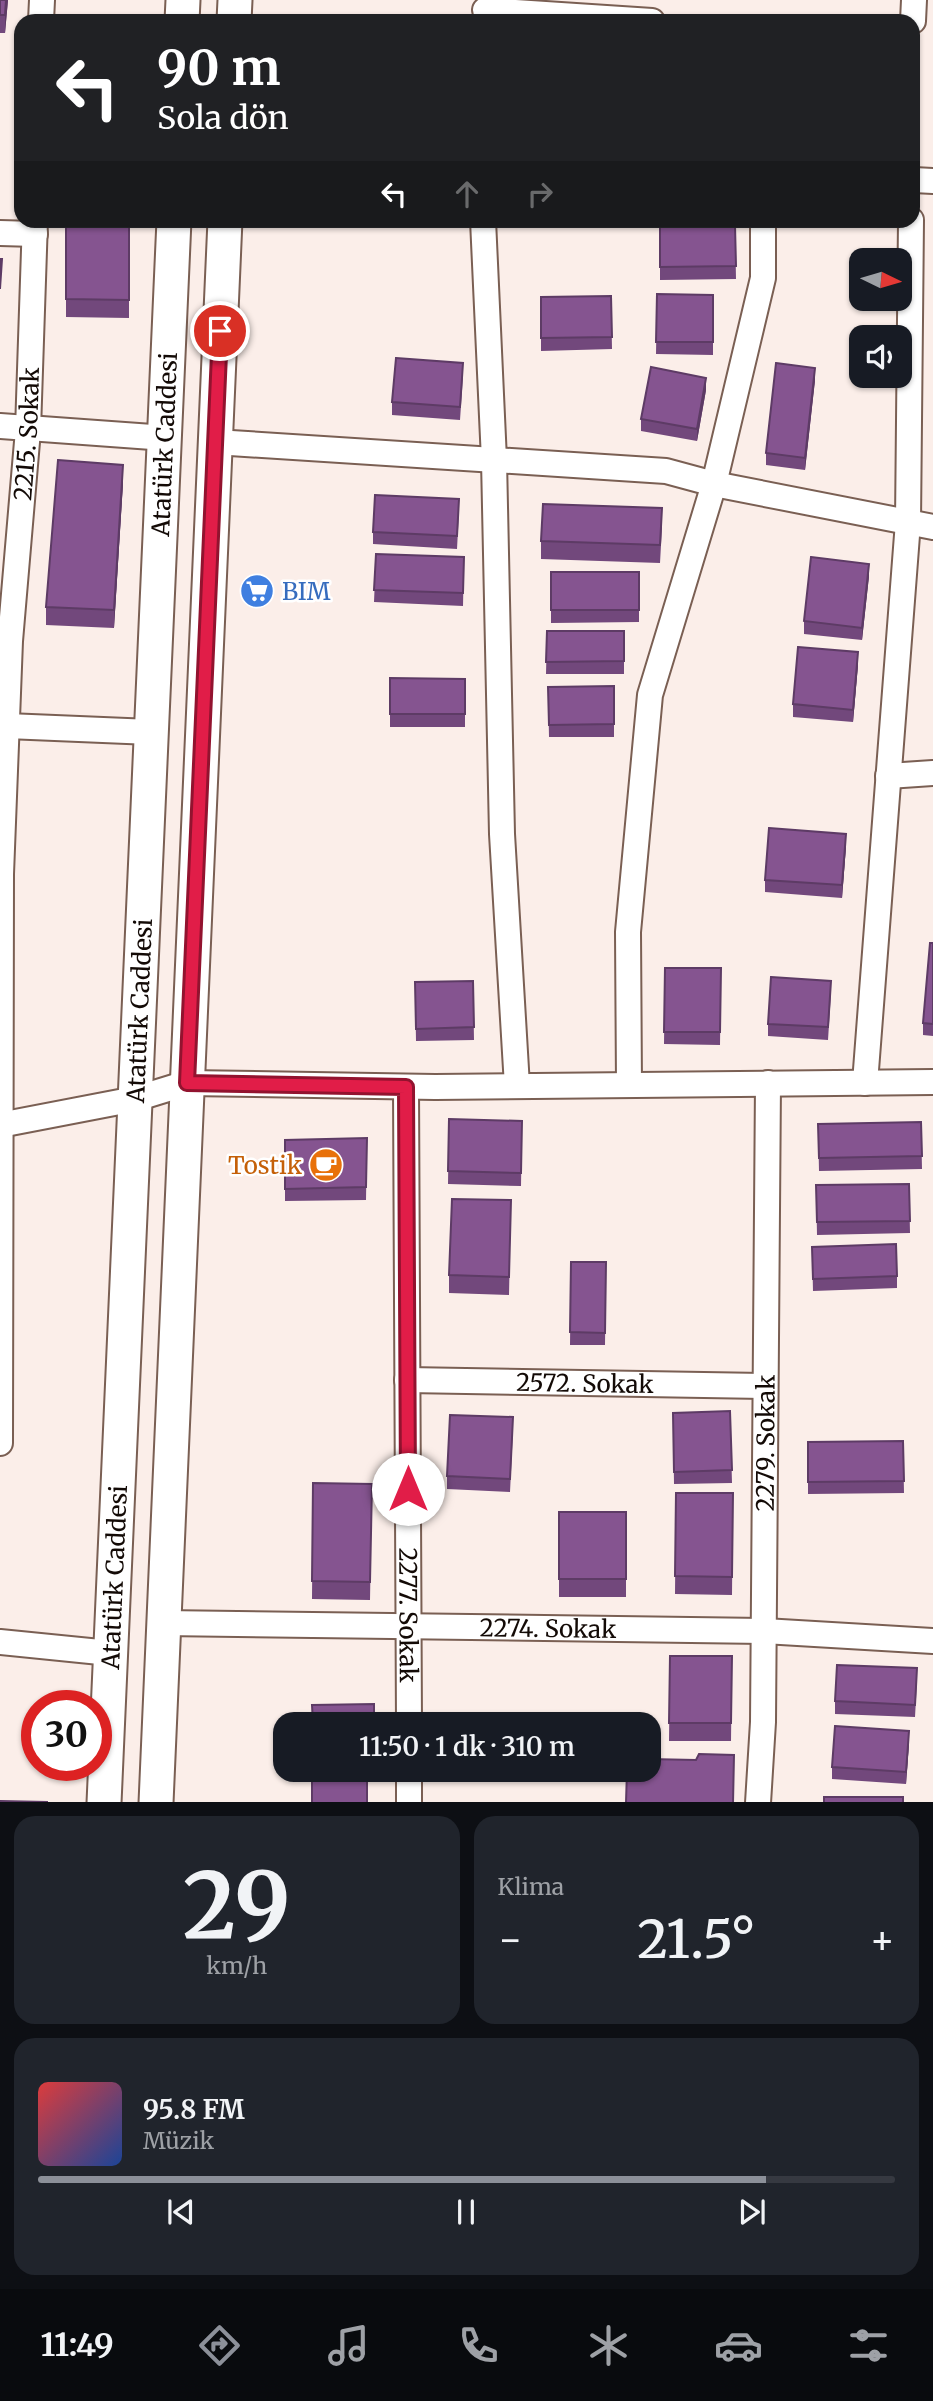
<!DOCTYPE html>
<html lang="tr">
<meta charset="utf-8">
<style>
body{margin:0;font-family:Merriweather,serif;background:#20242c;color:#f1f3f6;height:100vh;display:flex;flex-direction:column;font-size:26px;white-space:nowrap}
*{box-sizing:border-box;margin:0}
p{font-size:23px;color:#9ea1a6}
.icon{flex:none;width:38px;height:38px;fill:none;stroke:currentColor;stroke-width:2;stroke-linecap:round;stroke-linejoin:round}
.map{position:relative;height:1802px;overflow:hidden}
.side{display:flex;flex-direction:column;gap:14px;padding:14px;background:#0d0f14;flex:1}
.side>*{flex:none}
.top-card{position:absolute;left:14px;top:14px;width:906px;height:214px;border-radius:21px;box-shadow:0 2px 5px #0004;background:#202124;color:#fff;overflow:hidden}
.needle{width:46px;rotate:95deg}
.tools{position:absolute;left:849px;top:248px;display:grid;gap:14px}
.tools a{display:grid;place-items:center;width:63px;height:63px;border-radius:14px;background:#171b24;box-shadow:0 2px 5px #0004;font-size:35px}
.speed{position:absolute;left:21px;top:1690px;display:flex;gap:14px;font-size:35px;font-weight:700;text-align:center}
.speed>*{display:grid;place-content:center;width:91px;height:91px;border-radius:50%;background:#171b24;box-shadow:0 2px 5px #0004;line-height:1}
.speed .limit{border:10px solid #d22;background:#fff;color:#111}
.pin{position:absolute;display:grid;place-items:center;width:60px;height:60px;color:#fff;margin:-30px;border:4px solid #fff;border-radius:50%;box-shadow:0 2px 7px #0007}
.me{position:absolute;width:77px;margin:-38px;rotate:0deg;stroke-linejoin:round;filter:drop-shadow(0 0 5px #0008)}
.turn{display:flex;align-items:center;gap:24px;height:147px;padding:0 28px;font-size:32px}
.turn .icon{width:91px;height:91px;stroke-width:2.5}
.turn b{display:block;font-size:49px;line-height:60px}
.lanes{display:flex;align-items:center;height:66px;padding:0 28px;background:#0003;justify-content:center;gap:35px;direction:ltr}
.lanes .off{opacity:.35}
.big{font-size:52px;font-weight:600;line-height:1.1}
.side .tile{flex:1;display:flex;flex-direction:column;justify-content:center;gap:10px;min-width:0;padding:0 24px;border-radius:21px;background:#20242c}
.side .dial{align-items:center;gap:0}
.dial b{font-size:91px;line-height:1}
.song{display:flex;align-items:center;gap:21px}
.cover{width:84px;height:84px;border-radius:10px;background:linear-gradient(135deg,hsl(0 70% 55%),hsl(220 70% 35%))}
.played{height:7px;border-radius:4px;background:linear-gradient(90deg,#8c9099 85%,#363941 85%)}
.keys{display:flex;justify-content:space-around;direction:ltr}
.heat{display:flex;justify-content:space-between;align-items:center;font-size:38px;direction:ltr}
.side .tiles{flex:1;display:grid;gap:14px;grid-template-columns:1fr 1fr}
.tile:last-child{grid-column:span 2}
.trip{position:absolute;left:273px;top:1712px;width:388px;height:70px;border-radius:21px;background:#171b24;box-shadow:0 2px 5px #0004;font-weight:600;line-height:70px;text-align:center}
.tab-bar{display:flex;height:112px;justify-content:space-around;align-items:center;background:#090b0e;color:#9ea1a6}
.tab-bar .icon{width:49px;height:49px}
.tab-bar .active{color:#8c9099}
.tab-bar b{font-size:32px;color:#f1f3f6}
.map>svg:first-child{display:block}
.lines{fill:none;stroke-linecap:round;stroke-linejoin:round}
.minor-casing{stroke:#7a5f53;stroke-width:28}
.secondary-casing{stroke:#7a5f53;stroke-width:37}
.minor{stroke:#fff;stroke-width:24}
.secondary{stroke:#fff;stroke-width:33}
.wall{fill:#72487c}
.shaded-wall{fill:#5d3b65}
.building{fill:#855490;stroke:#5d3b65;stroke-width:2}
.route-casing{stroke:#92132f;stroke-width:18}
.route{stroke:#e11d48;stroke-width:12}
.labels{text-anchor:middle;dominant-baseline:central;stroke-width:5;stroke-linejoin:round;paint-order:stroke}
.street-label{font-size:24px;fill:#130a06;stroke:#fff}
.shop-label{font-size:24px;fill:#366cbe;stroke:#fff;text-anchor:start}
.food-label{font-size:24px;fill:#c56008;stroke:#fff;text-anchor:end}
</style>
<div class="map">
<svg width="933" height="1803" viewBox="0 0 933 1803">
<rect width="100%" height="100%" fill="#fbeee9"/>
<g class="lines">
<g class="minor-casing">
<g id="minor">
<path d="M485 10 652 21"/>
<path d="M41 21 42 0"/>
<path d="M913 21 914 0"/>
<path d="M914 180 933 181"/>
<path d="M483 220 494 460 502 834 517 1086"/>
<path d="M0 233 35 234"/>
<path d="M0 426 166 438"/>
<path d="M215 442 666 471 714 484 933 527"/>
<path d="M7 726 151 732"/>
<path d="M888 776 933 773"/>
<path d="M865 1083 908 522 911 220"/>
<path d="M629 1085 628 932 650 695 714 484 763 278V220"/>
<path id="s1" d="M406 1087 409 1724"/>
<path d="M0 1125 135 1099 187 1083 435 1087 933 1082"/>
<path id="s2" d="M407 1380 765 1386"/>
<path id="s3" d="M0 1443 1 874 10 641 28 430 35 220"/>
<path id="s4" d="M163 1623 764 1631 933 1641"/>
<path d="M0 1642 110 1653"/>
<path d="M409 1769V1803"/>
<path id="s5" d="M758 1803 763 1722 768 1083"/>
</g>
</g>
<g class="secondary-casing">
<g id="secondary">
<path d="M182 21 183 0"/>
<path d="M234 21 235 0"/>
<path id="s6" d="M104 1803 174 220"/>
<path d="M156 1803 225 220"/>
</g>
</g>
<use href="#minor" class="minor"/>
<use href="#secondary" class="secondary"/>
</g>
<path class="wall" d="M0 0H8L5 33H0Z
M66 220H129V318L66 317Z
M735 225 736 279 660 280V226Z
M657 294 713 295V355L656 354Z
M611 296 612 349 541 351V297Z
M463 376 460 420 392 415V402Z
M815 380 805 470 766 465V453Z
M706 390 697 441 641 431V419Z
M123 483 114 628 46 625V607Z
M459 511 457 549 373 544V532Z
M662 527 660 563 541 559V541Z
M376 554 464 557 463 606 374 602Z
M551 572H639V622L551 623Z
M869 576 862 640 804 634V621Z
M547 631H624V674H546Z
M858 665 853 722 793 717V704Z
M390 678 465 679V727H390Z
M614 686V737H549L548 687Z
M846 846 842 898 765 892V880Z
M933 943V1036L923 1035V1023Z
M665 968H721L720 1045 664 1044Z
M473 981 474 1040 416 1041 415 982Z
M831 993 828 1040 768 1036V1024Z
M449 1119 522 1121 521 1186 448 1184Z
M921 1122 922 1169 819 1171 818 1124Z
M367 1138 366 1200 285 1201V1140Z
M909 1184 910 1233 817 1235 816 1185Z
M511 1200 509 1295 449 1293V1275Z
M812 1247 897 1276V1288L813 1291Z
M571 1262H606L605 1345H570Z
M730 1411 732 1483 674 1484 673 1413Z
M513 1430 510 1492 447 1489V1476Z
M903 1441 904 1493 808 1494V1442Z
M313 1483 372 1484 370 1600 312 1599Z
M676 1493H733L732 1595 675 1594Z
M559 1512H626V1597H559Z
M670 1656H732L731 1741H669Z
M917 1681 915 1717 835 1714V1701Z
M909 1743 906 1784 832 1779V1767Z"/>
<path class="shaded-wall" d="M6 0H8L5 33V15Z
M815 368V380L805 470V458Z
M706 378V390L697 441V429Z
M123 465V483L114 628V610Z
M869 564V576L862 640V628Z
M858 652V665L853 722V710Z
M846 834V846L842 898V885Z
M909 1731V1743L906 1784V1772Z"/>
<path class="building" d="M0 0H6L5 15H0Z
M66 220H129V300L66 299Z
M735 225 736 266 660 267V226Z
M0 259H2L0 289Z
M657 294 713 295V342H656Z
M611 296 612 337 541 338V297Z
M396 358 463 363 460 407 392 402Z
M776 363 815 368 805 458 766 453Z
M651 367 706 378 697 429 641 419Z
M58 460 123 465 114 610 46 607Z
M375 495 459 499 457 536 373 532Z
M543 504 662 508 660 545 541 541Z
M376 554 464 557 463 593 374 590Z
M811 557 869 564 862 628 804 621Z
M551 572H639V610H551Z
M547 631H624V661L546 662Z
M798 647 858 652 853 710 793 704Z
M390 678 465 679V714H390Z
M614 686V724L549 725 548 687Z
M769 828 846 834 842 885 765 880Z
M930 943H933V1024L923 1023Z
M665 968H721L720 1032H664Z
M771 977 831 981 828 1027 768 1024Z
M473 981 474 1027 416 1029 415 982Z
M449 1119 522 1121 521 1173 448 1171Z
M921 1122 922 1156 819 1158 818 1124Z
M367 1138 366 1187 285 1189V1140Z
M909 1184 910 1221 817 1222 816 1185Z
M452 1199 511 1200 509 1277 449 1275Z
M896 1244 897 1276 813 1279 812 1247Z
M571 1262H606L605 1333 570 1332Z
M730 1411 732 1470 674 1472 673 1413Z
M450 1415 513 1417 510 1479 447 1476Z
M903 1441 904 1481 808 1482V1442Z
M313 1483 372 1484 370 1582 312 1581Z
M676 1493H733L732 1577 675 1576Z
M559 1512H626V1579H559Z
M670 1656H732L731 1723H669Z
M837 1665 917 1668 915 1705 835 1701Z
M374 1704V1724H313L312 1705Z
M835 1726 909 1731 906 1772 832 1767Z
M699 1754 734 1755 733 1803H626L627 1769H649V1759L696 1760Z
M312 1769H367V1803H312Z
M824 1797H903V1803H824Z
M0 1801 47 1802V1803H0Z"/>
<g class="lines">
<g class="route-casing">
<path id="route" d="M220 331 187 1083 406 1087 408 1489"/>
</g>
<use href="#route" class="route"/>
</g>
<defs>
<g id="supermarket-disc" transform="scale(1.75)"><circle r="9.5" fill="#3f7fe0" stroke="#fff"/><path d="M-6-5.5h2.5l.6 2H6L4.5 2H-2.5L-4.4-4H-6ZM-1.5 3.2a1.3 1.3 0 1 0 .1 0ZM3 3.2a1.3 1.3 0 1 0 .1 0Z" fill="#fff"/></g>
<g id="cafe-disc" transform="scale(1.75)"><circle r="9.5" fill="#e8710a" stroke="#fff"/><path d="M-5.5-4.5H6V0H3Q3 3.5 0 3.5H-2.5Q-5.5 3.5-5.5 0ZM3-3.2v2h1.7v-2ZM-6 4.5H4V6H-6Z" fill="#fff"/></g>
</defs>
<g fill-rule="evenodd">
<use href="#supermarket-disc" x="257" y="591"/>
<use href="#cafe-disc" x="326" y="1165"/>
</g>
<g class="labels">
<g class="street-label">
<text stroke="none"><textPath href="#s3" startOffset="1010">2215. Sokak</textPath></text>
<text stroke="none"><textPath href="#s6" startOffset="1360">Atatürk Caddesi</textPath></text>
<text stroke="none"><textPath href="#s6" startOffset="793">Atatürk Caddesi</textPath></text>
<text stroke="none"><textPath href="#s2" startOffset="178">2572. Sokak</textPath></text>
<text stroke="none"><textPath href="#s5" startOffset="360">2279. Sokak</textPath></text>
<text stroke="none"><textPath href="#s6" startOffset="226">Atatürk Caddesi</textPath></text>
<text stroke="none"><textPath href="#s1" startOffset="528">2277. Sokak</textPath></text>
<text stroke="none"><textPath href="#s4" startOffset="385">2274. Sokak</textPath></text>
</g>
<g class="shop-label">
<text x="282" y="591">BIM</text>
</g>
<g class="food-label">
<text x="302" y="1165">Tostik</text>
</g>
</g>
</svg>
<div class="tools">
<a><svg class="needle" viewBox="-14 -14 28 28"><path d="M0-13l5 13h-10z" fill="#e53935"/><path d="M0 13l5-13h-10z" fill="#9ea1a6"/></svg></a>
<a><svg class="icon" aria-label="sound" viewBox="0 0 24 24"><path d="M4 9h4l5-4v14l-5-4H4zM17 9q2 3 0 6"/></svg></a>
</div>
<div class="speed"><div class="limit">30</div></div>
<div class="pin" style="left:220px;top:331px;background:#d93025"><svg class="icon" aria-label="arrive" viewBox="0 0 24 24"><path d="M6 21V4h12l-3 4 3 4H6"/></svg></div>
<svg class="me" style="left:408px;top:1489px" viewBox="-20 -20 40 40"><circle r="19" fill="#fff"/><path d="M0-13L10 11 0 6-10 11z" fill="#e11d48"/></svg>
<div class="trip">11:50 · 1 dk · 310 m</div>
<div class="top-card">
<div class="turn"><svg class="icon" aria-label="left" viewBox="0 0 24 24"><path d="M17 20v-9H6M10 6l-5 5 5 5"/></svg><div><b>90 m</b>Sola dön</div></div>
<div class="lanes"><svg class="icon" aria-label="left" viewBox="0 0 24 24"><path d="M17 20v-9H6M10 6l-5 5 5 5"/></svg><svg class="icon off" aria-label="ahead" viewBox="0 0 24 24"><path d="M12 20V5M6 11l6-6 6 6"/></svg><svg class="icon off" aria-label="right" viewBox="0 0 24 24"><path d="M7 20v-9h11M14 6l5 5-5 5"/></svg></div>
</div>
</div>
<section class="side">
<div class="tiles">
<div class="tile dial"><b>29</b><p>km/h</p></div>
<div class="tile"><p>Klima</p>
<div class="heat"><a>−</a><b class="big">21.5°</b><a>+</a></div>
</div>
<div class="tile">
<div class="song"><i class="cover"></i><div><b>95.8 FM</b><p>Müzik</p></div></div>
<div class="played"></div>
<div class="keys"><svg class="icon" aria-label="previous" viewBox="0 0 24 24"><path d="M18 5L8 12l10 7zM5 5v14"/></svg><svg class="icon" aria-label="pause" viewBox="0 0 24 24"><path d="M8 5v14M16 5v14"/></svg><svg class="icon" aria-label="next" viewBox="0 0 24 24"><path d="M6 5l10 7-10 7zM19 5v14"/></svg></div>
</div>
</div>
</section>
<nav class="tab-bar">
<b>11:49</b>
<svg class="icon active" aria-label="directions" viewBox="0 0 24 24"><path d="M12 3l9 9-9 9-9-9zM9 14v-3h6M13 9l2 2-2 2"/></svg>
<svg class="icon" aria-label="music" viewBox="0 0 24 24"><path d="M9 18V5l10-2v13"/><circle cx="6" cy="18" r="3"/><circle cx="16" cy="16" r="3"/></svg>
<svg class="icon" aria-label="phone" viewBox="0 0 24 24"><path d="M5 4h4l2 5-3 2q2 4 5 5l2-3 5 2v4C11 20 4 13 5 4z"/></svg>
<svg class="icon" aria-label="climate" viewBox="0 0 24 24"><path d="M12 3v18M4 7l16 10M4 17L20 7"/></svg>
<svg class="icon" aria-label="car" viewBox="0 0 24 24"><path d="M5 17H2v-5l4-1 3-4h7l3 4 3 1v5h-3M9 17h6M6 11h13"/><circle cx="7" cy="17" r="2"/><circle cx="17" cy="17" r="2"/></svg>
<svg class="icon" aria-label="filters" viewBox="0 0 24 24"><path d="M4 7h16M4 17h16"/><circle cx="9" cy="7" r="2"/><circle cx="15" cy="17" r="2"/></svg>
</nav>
